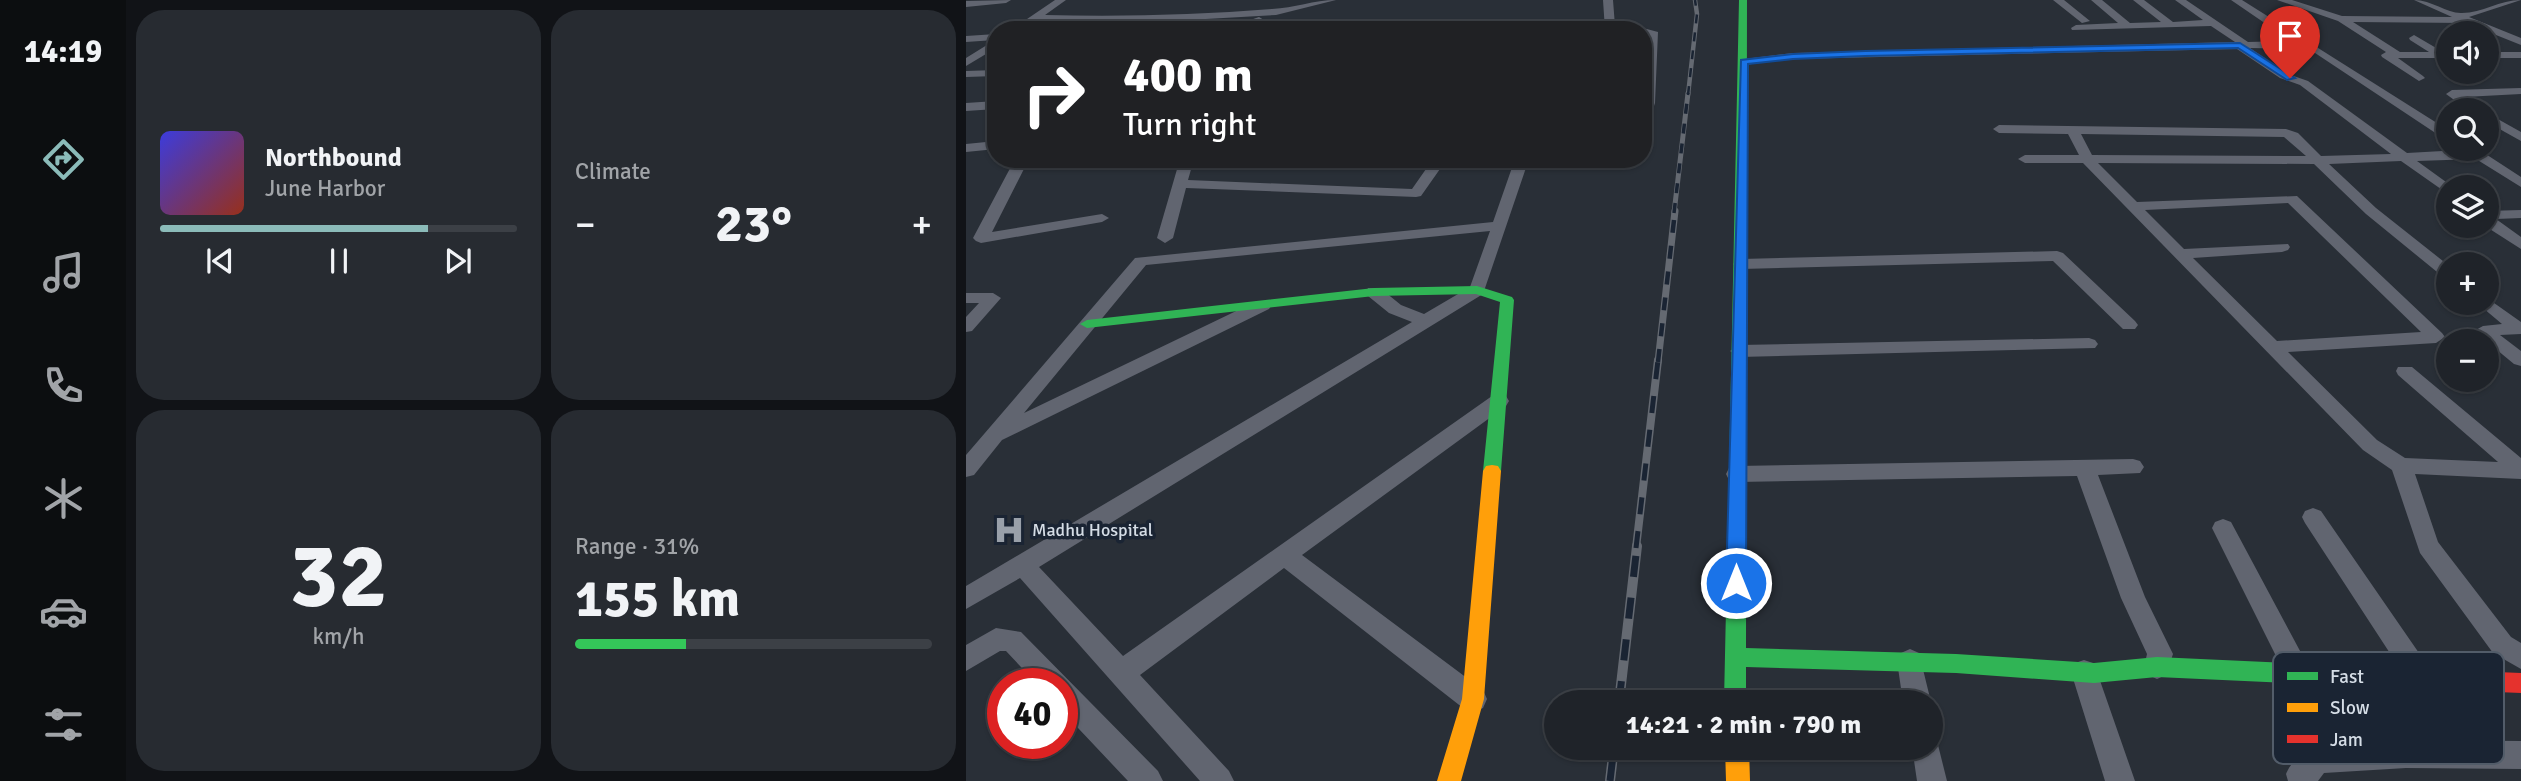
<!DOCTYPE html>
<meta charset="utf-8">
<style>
body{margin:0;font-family:Signika,sans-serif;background:#272b31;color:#f1f3f6;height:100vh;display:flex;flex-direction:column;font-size:26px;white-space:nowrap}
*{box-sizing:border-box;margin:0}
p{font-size:23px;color:#a1a4a8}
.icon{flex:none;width:38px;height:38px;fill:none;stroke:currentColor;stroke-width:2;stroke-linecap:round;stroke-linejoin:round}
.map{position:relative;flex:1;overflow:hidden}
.panel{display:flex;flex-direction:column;gap:10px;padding:10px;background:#111317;width:840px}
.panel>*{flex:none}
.hud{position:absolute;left:21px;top:21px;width:665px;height:147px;border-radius:28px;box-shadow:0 2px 5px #0004,0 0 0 2px #3c4046;background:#202124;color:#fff;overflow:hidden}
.controls{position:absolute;left:1470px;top:21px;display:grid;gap:14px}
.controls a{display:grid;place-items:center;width:63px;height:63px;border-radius:50%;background:#1f2329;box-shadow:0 2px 5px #0004,0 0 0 2px #3c4046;font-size:35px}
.speed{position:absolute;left:21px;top:668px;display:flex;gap:14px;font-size:35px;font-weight:700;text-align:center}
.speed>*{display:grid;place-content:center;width:91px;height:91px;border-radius:50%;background:#1f2329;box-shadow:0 2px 5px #0004,0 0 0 2px #3c4046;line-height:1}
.speed .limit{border:10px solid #d22;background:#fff;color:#111}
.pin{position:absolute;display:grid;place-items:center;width:60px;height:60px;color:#fff;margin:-72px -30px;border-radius:50% 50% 50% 0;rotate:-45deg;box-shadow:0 0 7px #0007}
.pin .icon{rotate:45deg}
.me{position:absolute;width:77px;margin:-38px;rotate:0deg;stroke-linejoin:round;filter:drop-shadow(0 0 5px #0008)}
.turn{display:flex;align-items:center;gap:24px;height:147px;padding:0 21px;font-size:32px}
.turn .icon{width:91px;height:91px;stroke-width:2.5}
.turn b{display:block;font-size:49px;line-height:60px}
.big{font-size:52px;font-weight:700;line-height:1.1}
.panel .card{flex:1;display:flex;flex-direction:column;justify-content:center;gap:10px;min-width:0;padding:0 24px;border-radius:28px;background:#272b31}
.panel .dial{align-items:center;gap:0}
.dial b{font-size:91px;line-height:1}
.song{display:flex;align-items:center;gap:21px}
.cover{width:84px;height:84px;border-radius:10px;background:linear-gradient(135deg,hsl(240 70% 55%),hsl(10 70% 35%))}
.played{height:7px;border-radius:4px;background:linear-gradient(90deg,#8bbbb9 75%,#3c4046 75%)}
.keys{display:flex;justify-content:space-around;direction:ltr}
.heat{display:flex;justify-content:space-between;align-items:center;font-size:38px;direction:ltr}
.charge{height:10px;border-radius:5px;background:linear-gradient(90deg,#34c759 31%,#3c4046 0)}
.panel .tiles{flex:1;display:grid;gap:10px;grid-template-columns:repeat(2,1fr)}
.trip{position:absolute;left:578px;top:690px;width:399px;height:70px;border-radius:35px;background:#1f2329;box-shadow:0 2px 5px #0004,0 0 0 2px #3c4046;font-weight:700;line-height:70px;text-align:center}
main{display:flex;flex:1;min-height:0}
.tab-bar{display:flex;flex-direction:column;width:126px;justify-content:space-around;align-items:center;background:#0c0e10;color:#a1a4a8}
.tab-bar .icon{width:49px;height:49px}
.tab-bar .active{color:#8bbbb9}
.tab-bar b{font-size:32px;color:#f1f3f6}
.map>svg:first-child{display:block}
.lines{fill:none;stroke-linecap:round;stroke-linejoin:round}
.street{fill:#616570;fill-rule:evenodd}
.fast{fill:#30b455;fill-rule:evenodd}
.slow{fill:#ff9f0a;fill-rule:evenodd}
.jam{fill:#e5322d;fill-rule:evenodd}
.rail-far4-casing{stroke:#656a72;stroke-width:4.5}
.rail-far3-casing{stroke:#656a72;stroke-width:5}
.rail-far2-casing{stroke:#656a72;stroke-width:7}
.rail-far1-casing{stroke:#656a72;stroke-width:8}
.rail-casing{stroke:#656a72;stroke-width:10}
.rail-far4{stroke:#1a2433;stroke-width:2.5;stroke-dasharray:9;stroke-linecap:butt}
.rail-far3{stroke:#1a2433;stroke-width:3.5;stroke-dasharray:10;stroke-linecap:butt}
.rail-far2{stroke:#1a2433;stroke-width:4.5;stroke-dasharray:13;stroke-linecap:butt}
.rail-far1{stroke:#1a2433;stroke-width:5;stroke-dasharray:17;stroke-linecap:butt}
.rail{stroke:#1a2433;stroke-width:7;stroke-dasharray:21;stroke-linecap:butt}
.route{fill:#1a73e8;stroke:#114b97;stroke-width:2}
.labels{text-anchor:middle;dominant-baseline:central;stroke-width:7;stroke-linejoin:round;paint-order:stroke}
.poi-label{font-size:18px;fill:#d5dde6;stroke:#1a2433;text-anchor:start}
.key{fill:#1a2433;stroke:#525c69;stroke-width:2}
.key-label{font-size:19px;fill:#d5dde6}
</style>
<main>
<nav class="tab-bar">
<b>14:19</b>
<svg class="icon active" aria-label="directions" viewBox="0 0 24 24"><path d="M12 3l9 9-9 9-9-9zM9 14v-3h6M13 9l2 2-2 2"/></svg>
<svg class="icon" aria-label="music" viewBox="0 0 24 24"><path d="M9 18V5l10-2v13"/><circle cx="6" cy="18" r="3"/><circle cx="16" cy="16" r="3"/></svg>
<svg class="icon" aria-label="phone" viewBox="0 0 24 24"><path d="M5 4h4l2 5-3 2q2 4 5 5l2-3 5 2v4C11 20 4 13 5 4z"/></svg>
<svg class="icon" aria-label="climate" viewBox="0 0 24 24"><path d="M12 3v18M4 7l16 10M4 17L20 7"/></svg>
<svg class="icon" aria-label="car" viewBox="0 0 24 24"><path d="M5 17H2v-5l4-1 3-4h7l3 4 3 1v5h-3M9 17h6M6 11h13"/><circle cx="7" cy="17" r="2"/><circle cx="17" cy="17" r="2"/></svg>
<svg class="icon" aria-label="filters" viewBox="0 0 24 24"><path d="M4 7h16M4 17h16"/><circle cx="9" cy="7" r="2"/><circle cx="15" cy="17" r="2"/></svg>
</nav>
<section class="panel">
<div class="tiles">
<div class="card">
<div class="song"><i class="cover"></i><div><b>Northbound</b><p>June Harbor</p></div></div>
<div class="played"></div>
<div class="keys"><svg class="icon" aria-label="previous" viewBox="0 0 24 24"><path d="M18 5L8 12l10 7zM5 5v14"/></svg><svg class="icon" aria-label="pause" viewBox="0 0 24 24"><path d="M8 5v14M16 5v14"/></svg><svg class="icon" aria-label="next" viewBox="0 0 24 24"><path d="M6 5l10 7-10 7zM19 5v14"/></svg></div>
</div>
<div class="card"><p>Climate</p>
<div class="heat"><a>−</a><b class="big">23°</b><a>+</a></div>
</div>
<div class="card dial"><b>32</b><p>km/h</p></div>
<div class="card"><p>Range · 31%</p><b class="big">155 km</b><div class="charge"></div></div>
</div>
</section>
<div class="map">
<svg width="1555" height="781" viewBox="0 0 1555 781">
<rect width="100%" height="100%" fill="#292f37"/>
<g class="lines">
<path class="street" d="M45 0 40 3 0 7V1Z
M89 0H100L79 15C155 17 230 15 306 9 328 8 348 0 370 0L310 15 169 23 70 21 57 30H45Z
M637 0H647L649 26 663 30H639Z
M1087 0H1098L1124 21 1116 23Z
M1125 0H1136L1164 23 1195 22 1167 0H1178L1207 22 1237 20 1209 0H1220L1282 42 1325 41 1265 0H1276L1482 130V139L1477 138 1343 49 1284 48 1322 74 1342 81 1441 153 1512 149 1555 177V187L1510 159 1451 161 1487 187H1482V194L1435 161 1363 164 1410 208 1482 265V278L1476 276 1400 214 1348 164 1132 163 1171 202 1331 196 1476 333 1479 337 1470 343 1322 352 1411 440 1439 458 1532 462 1432 375 1430 371 1432 367H1446L1555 458V479L1449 474 1472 542 1545 637 1555 643V669L1527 653 1454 553 1426 470 1397 450 1117 163H1059L1052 159 1059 155H1113L1102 134 1033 133 1027 129 1033 125 1320 129 1332 133 1355 156 1425 154 1334 85 1314 78 1271 49 827 59 778 65 773 62 778 59 827 53 1269 42 1245 26 1106 30 1105 28 1110 25 1152 23ZM1115 134 1318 137 1340 156 1126 155ZM1322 203 1455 332 1311 341 1227 258 1316 252 1322 250 1324 247 1322 244 1218 249 1179 210Z
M1311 0H1326L1376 16 1486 17 1448 0C1466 0 1482 14 1496 13 1516 13 1534 0 1555 0L1503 17 1555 38V45L1500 23 1387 22 1434 52H1463L1444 40 1443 38 1448 35 1477 52H1482V58H1432L1457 76 1459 78 1453 81 1416 57 1415 55 1420 52 1372 21Z
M293 17 298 20 296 22 271 30H255Z
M677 28 692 32 689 103 683 121 677 125 682 35 673 30Z
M30 34V48L0 66V58L29 40 0 42V36Z
M1521 52H1555V58H1521Z
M30 70V76L0 77V71Z
M1496 72H1510L1512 74 1506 77Z
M1555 88V94L1498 97 1516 110H1502L1480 94 1486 90Z
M30 101V109L0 111V103Z
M1521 113 1555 132V141L1521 122Z
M30 141V149L0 152V144Z
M49 159H63L26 232 136 214 143 218 136 222 15 243 10 241 7 238Z
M214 159H228L222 180 446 189 467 159H481L455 196 450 197 220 188 207 238 199 243 191 238Z
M549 159H563L517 294 73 567 157 656 526 396H540L543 401 540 406 336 555 517 690 521 699 517 708 507 712 497 708 318 568 174 675 263 771 268 781H234L54 578 0 609V586L446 322 423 313 402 296 400 292 402 288H414L435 305 458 314 504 287 524 231 180 265 58 413 291 301H303L306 305 303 309 36 440 8 475 0 477V455L169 258 527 222Z
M1555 210V218L1530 219 1555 237V249L1519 226 1521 211Z
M1091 251 1097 253 1169 321 1172 325 1169 329H1157L1087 261 775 269 767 264 775 259Z
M0 293H27L35 298 6 331 0 332V317L13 303H0Z
M1521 298 1555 322V334L1534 335 1555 351V366L1548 364 1508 331 1517 326 1536 324 1511 303H1521Z
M1123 338 1129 340 1132 344 1129 348 773 357 764 351 773 345Z
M1167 459 1174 461 1178 467 1174 473 1132 475 1179 597 1207 654 1200 675 1191 679 1182 675 1178 667 1181 654 1155 598 1111 476 771 482 763 480 760 474 763 468 771 466Z
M1347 508 1355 511 1464 669 1468 678 1464 687 1455 690 1446 687 1339 523 1336 517 1339 511Z
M1257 519 1265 522 1341 664 1345 673 1341 682 1332 685 1323 682 1246 528 1249 522Z
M30 628 55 632 192 771 197 781H162L96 711V684H71L40 651H34L0 671V645Z
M944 649 953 653 965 702 964 703 937 702 931 661 935 653Z
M1118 660 1127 663 1131 672 1169 781H1139L1105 672 1109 663Z
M964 735 970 737 981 781H951L946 747H964Z
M1440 740 1555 741V769L1440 768 1358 773 1352 781H1322L1320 774C1336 734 1403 742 1440 740Z"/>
<path class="fast" d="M773 0H781L780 648 990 654 1128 663 1191 657 1411 667 1419 670 1422 677 1419 684 1411 687 1191 677 1128 683 990 673 780 667V702H758Z
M511 286 546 297 548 300 535 471 532 476H520L517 471 534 302 510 294 408 296 121 328 114 324 121 320 408 288Z"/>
<path class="slow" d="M526 465 532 466 535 471 518 699 495 781H471L496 699 517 471 520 466Z
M759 747H783L784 781H760Z"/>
<path class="jam" d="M1411 667 1555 673V693L1411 687 1403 684 1400 677 1403 670Z"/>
<g class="rail-far4-casing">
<path id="rail-far4" d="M722 95 731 14 729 0"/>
</g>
<g class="rail-far3-casing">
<path id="rail-far3" d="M708 213 722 93"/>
</g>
<g class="rail-far2-casing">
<path id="rail-far2" d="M692 362 709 211"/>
</g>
<g class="rail-far1-casing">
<path id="rail-far1" d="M670 548 692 360"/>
</g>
<g class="rail-casing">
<path id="rail" d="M653 702 671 546
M644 781 648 747"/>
</g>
<use href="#rail-far4" class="rail-far4"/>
<use href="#rail-far3" class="rail-far3"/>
<use href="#rail-far2" class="rail-far2"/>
<use href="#rail-far1" class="rail-far1"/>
<use href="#rail" class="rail"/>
</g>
<path class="route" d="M1274 43 1329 78 1321 80 1272 48 899 56 827 59 782 64 780 583 777 588 770 591 763 588 760 583 775 60 827 54 899 51Z"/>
<defs>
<g id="hospital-bare" transform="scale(2.415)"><path d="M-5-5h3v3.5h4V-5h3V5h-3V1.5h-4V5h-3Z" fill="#99a0a9" stroke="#1a2433" stroke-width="2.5" paint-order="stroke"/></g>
</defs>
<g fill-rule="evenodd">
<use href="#hospital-bare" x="43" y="530"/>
</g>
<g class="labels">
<g class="poi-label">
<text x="66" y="530">Madhu Hospital</text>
</g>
</g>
<rect x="1307" y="652" width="231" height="112" rx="10" class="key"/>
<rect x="1321" y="672" width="31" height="8" fill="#30b455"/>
<rect x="1321" y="703" width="31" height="9" fill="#ff9f0a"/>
<rect x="1321" y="735" width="31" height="8" fill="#e5322d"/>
<g class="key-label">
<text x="1364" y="683">Fast</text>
<text x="1364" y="714">Slow</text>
<text x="1364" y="746">Jam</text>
</g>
</svg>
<div class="controls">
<a><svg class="icon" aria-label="sound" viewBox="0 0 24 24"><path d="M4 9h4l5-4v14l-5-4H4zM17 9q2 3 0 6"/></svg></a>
<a><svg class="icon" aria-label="search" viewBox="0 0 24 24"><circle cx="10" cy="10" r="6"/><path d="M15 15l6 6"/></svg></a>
<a><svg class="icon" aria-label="layers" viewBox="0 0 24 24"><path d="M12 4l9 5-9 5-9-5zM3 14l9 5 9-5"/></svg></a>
<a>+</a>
<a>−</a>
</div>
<div class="speed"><div class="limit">40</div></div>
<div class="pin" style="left:1324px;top:78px;background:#d93025"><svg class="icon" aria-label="arrive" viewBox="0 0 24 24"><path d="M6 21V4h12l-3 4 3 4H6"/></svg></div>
<svg class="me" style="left:770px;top:583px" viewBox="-20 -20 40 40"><circle r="17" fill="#1a73e8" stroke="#fff" stroke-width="3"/><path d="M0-11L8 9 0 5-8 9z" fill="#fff"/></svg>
<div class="trip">14:21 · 2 min · 790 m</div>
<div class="hud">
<div class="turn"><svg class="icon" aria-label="right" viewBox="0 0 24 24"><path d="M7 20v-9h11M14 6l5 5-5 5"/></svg><div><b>400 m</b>Turn right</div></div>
</div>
</div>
</main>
